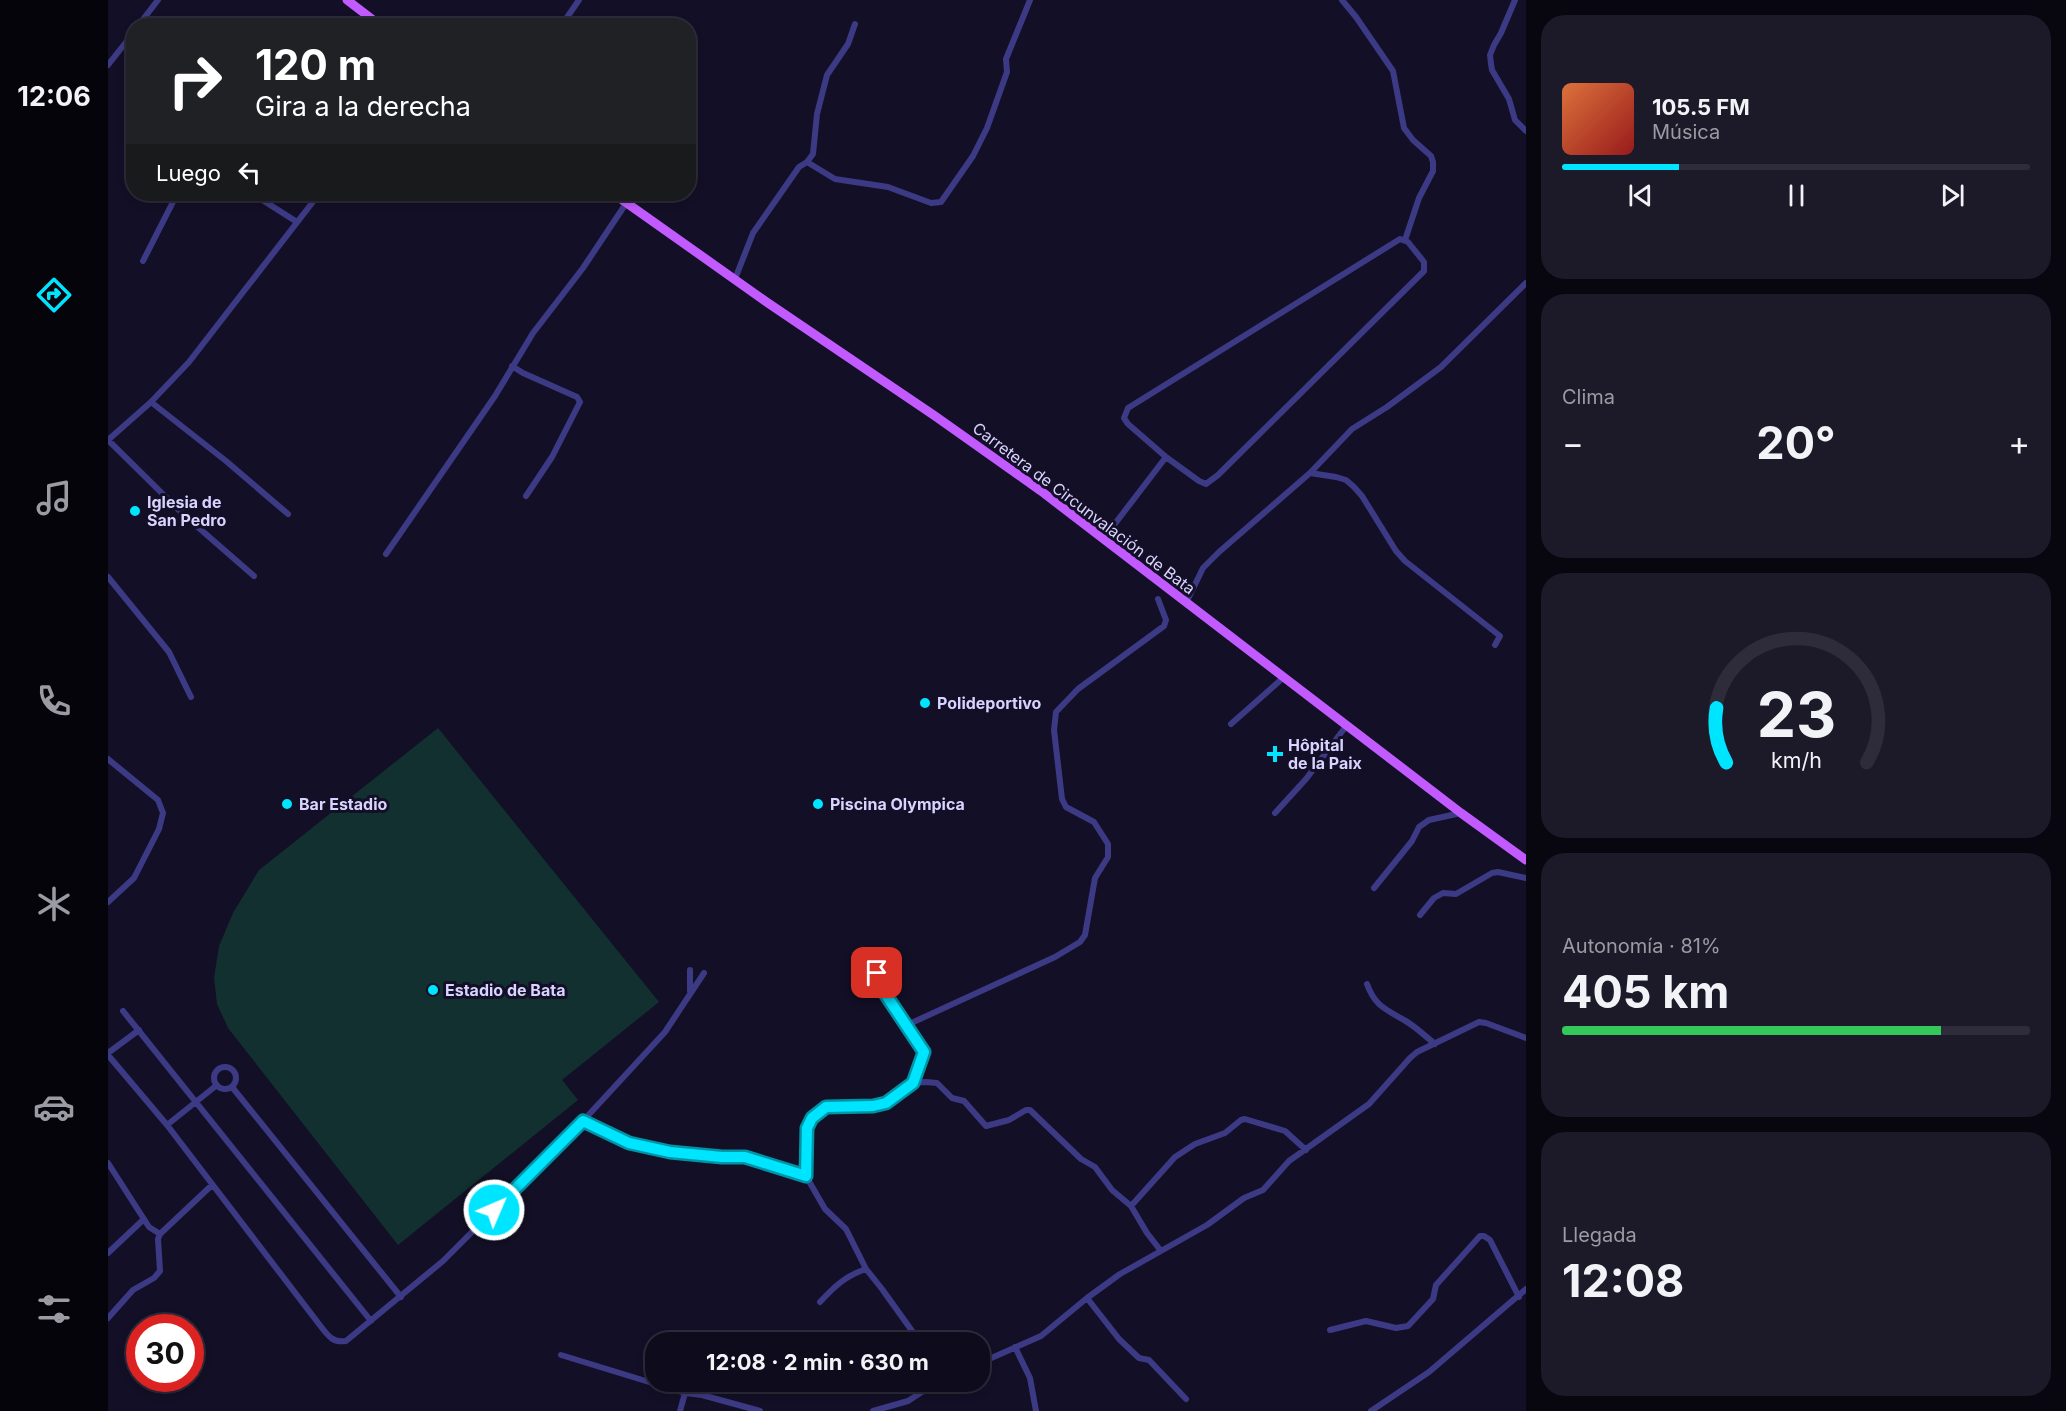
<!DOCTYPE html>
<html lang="es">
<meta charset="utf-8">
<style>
body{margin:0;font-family:Inter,sans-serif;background:#1c1929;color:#f1f3f6;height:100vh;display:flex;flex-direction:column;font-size:22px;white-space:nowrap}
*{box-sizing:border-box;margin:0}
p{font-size:20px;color:#9b9ba3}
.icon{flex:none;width:33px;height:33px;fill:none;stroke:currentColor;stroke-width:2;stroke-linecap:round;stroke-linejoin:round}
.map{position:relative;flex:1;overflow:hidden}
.panel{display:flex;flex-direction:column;gap:15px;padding:15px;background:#08060f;width:540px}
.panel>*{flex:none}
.guide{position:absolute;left:18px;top:18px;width:570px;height:183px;border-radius:24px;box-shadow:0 3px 9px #0003,0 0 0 2px #2e2b3b;background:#202124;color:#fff;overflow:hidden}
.speed{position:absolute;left:18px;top:1314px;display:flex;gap:12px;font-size:30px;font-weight:700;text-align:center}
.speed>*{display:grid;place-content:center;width:78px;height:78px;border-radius:50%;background:#0e0b1c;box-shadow:0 3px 9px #0003,0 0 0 2px #2e2b3b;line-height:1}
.speed .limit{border:9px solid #d22;background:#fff;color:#111}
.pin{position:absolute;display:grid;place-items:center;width:51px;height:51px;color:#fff;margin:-26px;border-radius:12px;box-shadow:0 3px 9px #0006}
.me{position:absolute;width:66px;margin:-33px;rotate:45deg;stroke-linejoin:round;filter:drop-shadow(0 0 4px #0008)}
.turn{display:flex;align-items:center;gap:21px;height:126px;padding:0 30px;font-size:27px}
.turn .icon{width:78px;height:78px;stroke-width:2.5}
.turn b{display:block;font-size:42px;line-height:51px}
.then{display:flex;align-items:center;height:57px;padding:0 30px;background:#0003;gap:12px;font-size:22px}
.big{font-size:45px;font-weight:700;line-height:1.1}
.panel .card{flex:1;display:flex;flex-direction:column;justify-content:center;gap:9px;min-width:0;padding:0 21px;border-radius:24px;background:#1c1929}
.panel .dial{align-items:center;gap:0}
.dial svg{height:156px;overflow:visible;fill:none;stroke:#2e2b3b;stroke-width:7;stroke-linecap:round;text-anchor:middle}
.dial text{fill:#f1f3f6;stroke:none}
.song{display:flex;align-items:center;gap:18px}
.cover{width:72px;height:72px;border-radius:9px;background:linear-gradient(135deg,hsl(20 70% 55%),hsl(0 70% 35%))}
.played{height:6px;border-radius:3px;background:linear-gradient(90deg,#00e5ff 25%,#2e2b3b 25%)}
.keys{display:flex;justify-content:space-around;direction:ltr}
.heat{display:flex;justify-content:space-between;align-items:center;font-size:33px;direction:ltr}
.charge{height:9px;border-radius:4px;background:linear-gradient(90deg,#34c759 81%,#2e2b3b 0)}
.trip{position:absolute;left:537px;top:1332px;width:345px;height:60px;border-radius:24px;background:#0e0b1c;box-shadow:0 3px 9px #0003,0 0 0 2px #2e2b3b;font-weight:700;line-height:60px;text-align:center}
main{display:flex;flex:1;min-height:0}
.tabs{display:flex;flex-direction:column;width:108px;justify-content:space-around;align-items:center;background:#06040b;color:#9b9ba3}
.tabs .icon{width:42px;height:42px}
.tabs .selected{color:#00e5ff}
.tabs b{font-size:27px;color:#f1f3f6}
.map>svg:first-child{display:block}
.green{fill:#12302f}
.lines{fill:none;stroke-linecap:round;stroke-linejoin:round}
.minor{stroke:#3d3a85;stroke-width:6}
.primary{stroke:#c25bff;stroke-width:9}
.route-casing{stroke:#0095a6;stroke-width:15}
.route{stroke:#00e5ff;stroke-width:10}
.poi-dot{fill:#00e5ff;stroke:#130f26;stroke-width:2}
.labels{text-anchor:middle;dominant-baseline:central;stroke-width:6;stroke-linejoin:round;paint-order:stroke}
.poi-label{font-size:16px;font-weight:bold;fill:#d9d4ff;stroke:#130f26;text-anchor:start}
.street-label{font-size:16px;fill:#d9d4ff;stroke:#130f26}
</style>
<main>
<nav class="tabs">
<b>12:06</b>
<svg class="icon selected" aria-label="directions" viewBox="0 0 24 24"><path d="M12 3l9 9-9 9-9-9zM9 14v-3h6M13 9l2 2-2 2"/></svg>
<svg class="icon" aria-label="music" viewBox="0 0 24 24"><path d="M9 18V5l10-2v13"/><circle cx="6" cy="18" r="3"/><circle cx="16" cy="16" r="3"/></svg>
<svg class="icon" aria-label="phone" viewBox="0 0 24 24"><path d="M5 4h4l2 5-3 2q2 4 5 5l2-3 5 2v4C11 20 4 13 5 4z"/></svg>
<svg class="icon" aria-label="climate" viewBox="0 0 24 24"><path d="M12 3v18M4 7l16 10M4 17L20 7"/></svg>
<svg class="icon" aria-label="car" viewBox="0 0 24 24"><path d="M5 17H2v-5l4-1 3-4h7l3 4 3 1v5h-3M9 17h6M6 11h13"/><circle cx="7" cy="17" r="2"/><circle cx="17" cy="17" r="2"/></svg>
<svg class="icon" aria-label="filters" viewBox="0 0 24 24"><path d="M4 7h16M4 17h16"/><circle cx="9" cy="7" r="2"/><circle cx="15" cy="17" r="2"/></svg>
</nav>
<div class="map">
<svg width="1418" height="1411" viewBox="0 0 1418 1411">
<rect width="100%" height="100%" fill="#130f26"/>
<path class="green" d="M330 728 551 1002 454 1080 470 1100 290 1245 120 1028 109 1004 106 978 111 946 125 913 151 870Z"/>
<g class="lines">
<path class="minor" d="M1234 0 1248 17 1285 71 1296 128 1305 140 1323 156 1325 162V171L1311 198 1297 240
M1407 0 1393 33 1386 45 1382 55 1383 64 1384 70 1401 99 1407 120 1418 131
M30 26 50 0
M453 26 471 0
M0 65 26 32
M699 162 727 179 780 187 823 203 833 202 865 156 879 128 899 72 898 59 922 0
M145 194 189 222
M1292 239 1300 242 1316 262V271L1110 475 1098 484 1091 481 1058 457 1020 424 1016 418 1020 408Z
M35 261 69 194
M627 279 645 233 691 167 699 162 705 154 709 114 719 75 740 44 747 24
M404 366 415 373 469 397 472 402 444 457 418 496
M43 402 118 461 180 514
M0 440 43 402 81 362 211 194
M0 440 76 515 146 576
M1202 473 1228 477 1238 480 1246 487 1254 496 1288 551 1297 561 1392 636 1387 645
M996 538 1058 457
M278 554 387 396 425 333 475 268 519 202
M0 577 61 652 83 697
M1078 603 1095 568 1111 552 1202 473 1244 429 1279 407 1333 367 1418 283
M1123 724 1176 677
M0 759 50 800 55 813 51 829 26 878 0 902
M1167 813 1198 779 1239 725
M1266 888 1304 841 1311 827 1321 820 1353 813
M1312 915 1326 898 1335 893 1348 894 1384 873 1390 872 1418 878
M786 959 769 973 768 978 816 1049 805 1083
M582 970V991
M1259 984C1267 1006 1277 1009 1296 1020 1307 1026 1317 1036 1327 1044
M15 1011 263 1321
M799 1025 947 957 972 942 977 935 987 878 1000 857V844L986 822 958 807 954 799 946 730 948 712 970 689 1056 626 1058 620 1050 599
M0 1053 31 1030
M0 1055 59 1125 214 1328C221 1337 226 1343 238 1341L335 1261 475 1121 557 1032 596 973
M106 1078a11 11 0 1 1 22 0a11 11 0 1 1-22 0Z
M124 1087 293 1297
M475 1121 521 1143 562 1152 614 1157H637L698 1176
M59 1125 109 1085
M0 1163 41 1227 52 1234
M1023 1206 1067 1157 1087 1144 1117 1133 1133 1120 1137 1119 1177 1131 1198 1150
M0 1253 36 1219
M979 1298 1011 1339 1031 1358 1041 1360 1078 1399
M712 1302C726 1287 737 1276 758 1269
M0 1318 25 1290 46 1278 52 1271 50 1239 52 1234 104 1185
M1222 1330 1258 1321 1288 1328 1300 1326 1325 1299 1328 1285 1372 1236H1376L1382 1240 1411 1297
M812 1342 774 1289 758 1269 738 1229 717 1209 698 1176 699 1128 704 1118 718 1107 771 1105 805 1083 818 1082 829 1083 844 1098 856 1101 878 1126 901 1120 918 1110H922L973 1159 987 1167 1004 1190 1023 1206 1039 1233 1053 1251
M907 1347 922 1378 928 1411
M453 1355 577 1393
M872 1363 933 1336 979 1298 1012 1274 1099 1225 1136 1198 1155 1190 1181 1161 1261 1104 1302 1058 1309 1052 1371 1022 1378 1023 1418 1038
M572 1411 577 1393 594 1395 652 1411
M765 1411 800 1401 829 1382
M1263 1411 1321 1372 1418 1289"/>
<path class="primary" d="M239 0 273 26
M506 194 660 303 827 416 933 491 1353 813 1418 860"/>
</g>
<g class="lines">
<g class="route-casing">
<path id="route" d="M386 1210 475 1121 521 1143 562 1152 614 1157H637L698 1176 699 1128 704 1118 718 1107 765 1106 778 1103 805 1083 816 1052 768 980 769 973"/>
</g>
<use href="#route" class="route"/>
</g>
<g class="poi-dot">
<circle cx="27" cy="511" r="6"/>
<circle cx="817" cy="703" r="6"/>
<path d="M1164 745h6v6h6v6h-6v6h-6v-6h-6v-6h6z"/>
<circle cx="179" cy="804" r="6"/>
<circle cx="710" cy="804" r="6"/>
<circle cx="325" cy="990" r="6"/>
</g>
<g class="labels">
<g class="poi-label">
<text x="39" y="502">Iglesia de<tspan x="39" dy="18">San Pedro</tspan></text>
<text x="829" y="703">Polideportivo</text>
<text x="1180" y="745">Hôpital<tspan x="1180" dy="18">de la Paix</tspan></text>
<text x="191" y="804">Bar Estadio</text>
<text x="722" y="804">Piscina Olympica</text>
<text x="337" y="990">Estadio de Bata</text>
</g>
<g class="street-label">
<text transform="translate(976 508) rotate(37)">Carretera de Circunvalación de Bata</text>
</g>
</g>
</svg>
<div class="speed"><div class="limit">30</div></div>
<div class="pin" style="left:769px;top:973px;background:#d93025"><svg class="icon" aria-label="arrive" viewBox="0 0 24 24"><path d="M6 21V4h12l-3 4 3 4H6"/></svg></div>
<svg class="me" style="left:386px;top:1210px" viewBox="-20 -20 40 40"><circle r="17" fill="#00e5ff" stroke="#fff" stroke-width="3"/><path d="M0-11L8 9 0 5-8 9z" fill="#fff"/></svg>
<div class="trip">12:08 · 2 min · 630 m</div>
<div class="guide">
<div class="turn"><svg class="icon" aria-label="right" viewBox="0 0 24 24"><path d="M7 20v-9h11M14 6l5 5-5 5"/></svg><div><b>120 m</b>Gira a la derecha</div></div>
<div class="then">Luego<svg class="icon" aria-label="left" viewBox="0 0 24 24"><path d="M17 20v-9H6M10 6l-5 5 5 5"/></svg></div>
</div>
</div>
<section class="panel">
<div class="card">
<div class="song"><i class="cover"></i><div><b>105.5 FM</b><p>Música</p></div></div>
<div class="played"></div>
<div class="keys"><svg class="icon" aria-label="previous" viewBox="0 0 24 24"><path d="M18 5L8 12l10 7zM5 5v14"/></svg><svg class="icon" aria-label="pause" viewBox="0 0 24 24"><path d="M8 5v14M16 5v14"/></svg><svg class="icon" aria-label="next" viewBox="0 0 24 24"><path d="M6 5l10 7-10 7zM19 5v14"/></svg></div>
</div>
<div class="card"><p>Clima</p>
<div class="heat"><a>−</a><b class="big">20°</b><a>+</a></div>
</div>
<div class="card dial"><svg viewBox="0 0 100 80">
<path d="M14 69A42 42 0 1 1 86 69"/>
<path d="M14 69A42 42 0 0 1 9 41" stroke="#00e5ff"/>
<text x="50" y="56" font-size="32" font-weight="700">23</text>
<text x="50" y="72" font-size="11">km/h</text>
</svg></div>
<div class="card"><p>Autonomía · 81%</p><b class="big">405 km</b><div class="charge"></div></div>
<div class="card"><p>Llegada</p><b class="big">12:08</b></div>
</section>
</main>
